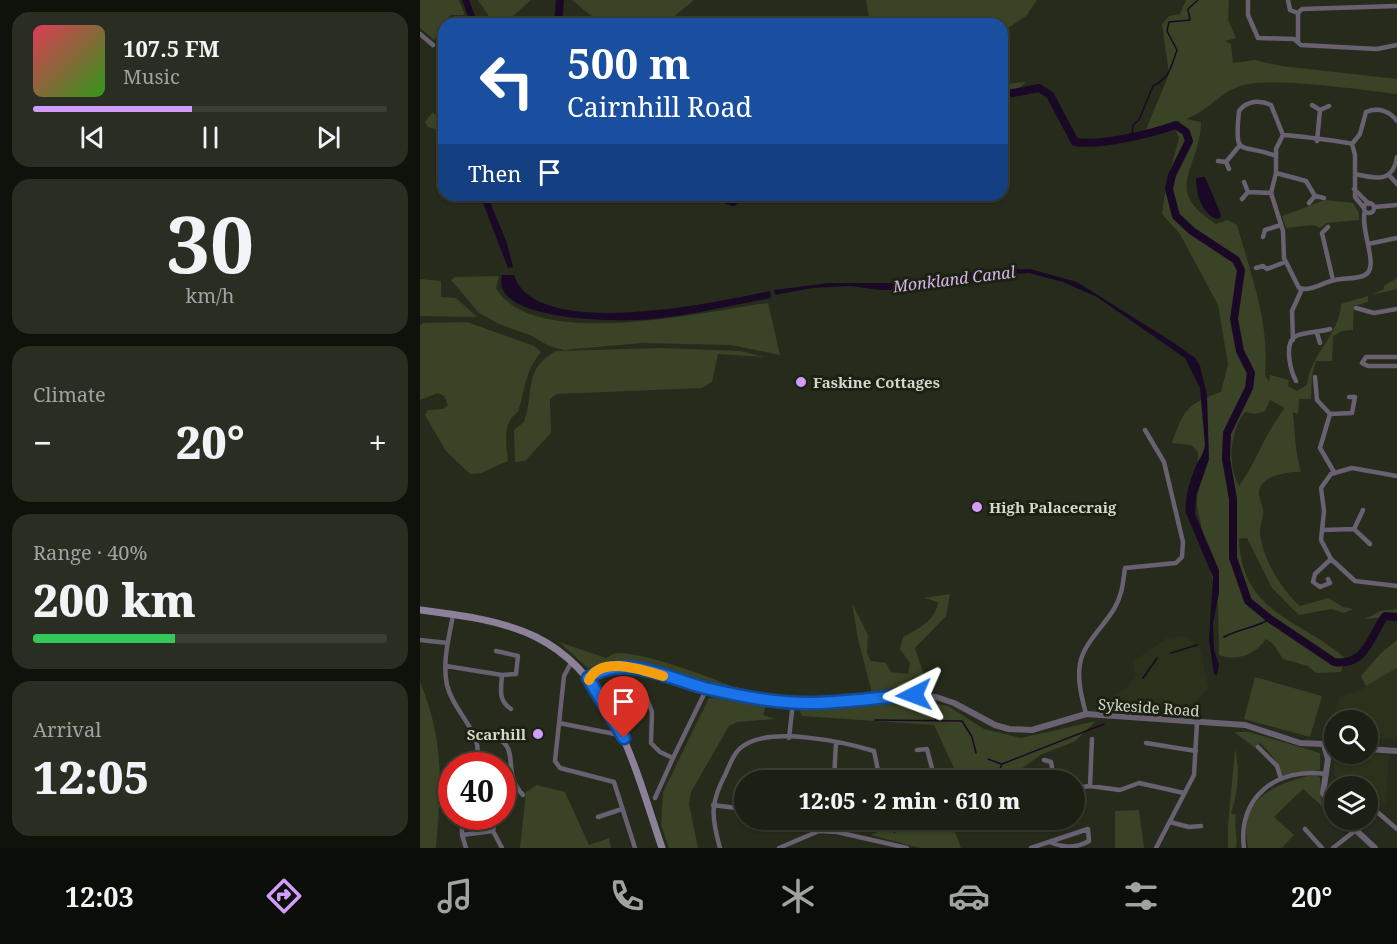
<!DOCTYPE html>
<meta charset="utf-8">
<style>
body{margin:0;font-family:"Noto Serif",serif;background:#292d22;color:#f1f3f6;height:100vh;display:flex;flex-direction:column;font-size:22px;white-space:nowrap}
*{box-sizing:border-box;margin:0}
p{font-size:20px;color:#a0a3a0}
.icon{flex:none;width:33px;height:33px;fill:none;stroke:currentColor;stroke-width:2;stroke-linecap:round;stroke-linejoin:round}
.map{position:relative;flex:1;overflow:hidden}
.drawer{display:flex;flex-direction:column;gap:12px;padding:12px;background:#0f120b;width:420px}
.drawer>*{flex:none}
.banner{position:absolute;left:18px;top:18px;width:570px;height:183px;border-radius:18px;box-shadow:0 2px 4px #0004,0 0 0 2px #3a3e34;background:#1a4fa0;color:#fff;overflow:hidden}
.controls{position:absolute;left:904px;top:710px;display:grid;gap:12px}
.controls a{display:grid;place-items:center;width:54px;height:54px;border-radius:50%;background:#1c2014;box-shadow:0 2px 4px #0004,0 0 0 2px #3a3e34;font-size:30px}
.speed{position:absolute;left:18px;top:752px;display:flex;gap:12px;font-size:30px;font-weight:700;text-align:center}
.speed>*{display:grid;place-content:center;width:78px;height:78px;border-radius:50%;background:#1c2014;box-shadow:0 2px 4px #0004,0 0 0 2px #3a3e34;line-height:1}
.speed .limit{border:9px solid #d22;background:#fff;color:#111}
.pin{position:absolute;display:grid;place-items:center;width:51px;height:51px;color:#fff;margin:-62px -26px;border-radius:50% 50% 50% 0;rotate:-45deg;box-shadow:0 0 6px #0007}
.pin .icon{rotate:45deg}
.me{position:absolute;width:66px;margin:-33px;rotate:267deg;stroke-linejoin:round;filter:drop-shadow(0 0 4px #0008)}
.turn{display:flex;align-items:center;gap:21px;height:126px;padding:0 30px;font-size:27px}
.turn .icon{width:78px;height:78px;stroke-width:2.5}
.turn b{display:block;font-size:42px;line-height:51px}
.then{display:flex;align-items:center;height:57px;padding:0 30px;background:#0003;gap:12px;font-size:22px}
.big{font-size:45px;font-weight:800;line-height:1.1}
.drawer .widget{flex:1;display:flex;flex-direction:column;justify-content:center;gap:9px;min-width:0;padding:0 21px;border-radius:18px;background:#292d22}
.drawer .dial{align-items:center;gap:0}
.dial b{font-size:78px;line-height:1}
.song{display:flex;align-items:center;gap:18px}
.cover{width:72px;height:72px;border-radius:9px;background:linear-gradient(135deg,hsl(350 70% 55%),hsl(110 70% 35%))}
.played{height:6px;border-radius:3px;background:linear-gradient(90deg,#d29cfd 45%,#3a3e34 45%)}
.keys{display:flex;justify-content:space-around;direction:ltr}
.heat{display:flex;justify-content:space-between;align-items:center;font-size:33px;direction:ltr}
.charge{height:9px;border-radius:4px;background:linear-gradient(90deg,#34c759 40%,#3a3e34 0)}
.trip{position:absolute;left:314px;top:770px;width:351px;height:60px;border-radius:30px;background:#1c2014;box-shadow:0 2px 4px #0004,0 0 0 2px #3a3e34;font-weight:800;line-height:60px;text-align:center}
.menu{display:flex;height:96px;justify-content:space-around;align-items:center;background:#0b0d08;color:#a0a3a0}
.menu .icon{width:42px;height:42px}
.menu .on{color:#d29cfd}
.menu b{font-size:27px;color:#f1f3f6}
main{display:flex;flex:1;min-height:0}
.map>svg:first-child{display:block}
.built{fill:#2b321b}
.green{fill:#3a4325;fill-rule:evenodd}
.water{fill:#1a0926}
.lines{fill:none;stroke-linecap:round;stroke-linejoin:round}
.stream{stroke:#1a0926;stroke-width:1.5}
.river{stroke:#1a0926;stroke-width:8}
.minor{stroke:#696171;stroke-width:4.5}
.tertiary{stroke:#696171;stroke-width:6}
.secondary{stroke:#8d8099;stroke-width:7}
.route-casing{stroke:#114b97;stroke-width:15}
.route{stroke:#1a73e8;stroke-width:10}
.slow{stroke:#f59e0b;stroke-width:10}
.poi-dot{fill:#d29cfd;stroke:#1d2112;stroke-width:2}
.labels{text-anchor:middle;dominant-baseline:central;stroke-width:6;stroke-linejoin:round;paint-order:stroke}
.poi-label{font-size:15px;font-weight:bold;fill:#d3d7cd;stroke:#1d2112;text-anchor:start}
.street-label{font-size:15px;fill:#d3d7cd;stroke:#1d2112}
.water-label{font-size:16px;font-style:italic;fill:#d6b5f1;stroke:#1d2112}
</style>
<main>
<section class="drawer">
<div class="widget">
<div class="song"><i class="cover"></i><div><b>107.5 FM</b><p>Music</p></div></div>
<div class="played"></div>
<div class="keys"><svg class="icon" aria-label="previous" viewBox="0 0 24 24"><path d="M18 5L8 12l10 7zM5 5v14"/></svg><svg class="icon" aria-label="pause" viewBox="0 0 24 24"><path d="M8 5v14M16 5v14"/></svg><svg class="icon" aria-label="next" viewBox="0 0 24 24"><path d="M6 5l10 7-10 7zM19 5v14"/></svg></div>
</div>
<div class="widget dial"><b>30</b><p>km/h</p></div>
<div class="widget"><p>Climate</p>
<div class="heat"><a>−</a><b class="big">20°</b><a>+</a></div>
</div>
<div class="widget"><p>Range · 40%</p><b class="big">200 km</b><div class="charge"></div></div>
<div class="widget"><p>Arrival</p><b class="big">12:05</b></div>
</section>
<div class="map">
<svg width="977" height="848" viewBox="0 0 977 848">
<rect width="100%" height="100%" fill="#262b1b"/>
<path class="built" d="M764 636 780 649 789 689 777 699 775 717 672 711 707 687 716 676 713 661 747 638Z
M977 668V739L948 738V720H915V736L908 734 920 696 940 690Z
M926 753 969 755 966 803 948 794V786H915L918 784 917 776H914V764L925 757Z"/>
<path class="green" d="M0 0H39L45 15H30L14 40 0 28Z
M58 0H111L93 16 74 24Z
M152 0H274L245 24H181Z
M446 0H617L606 16 582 32V24H450Z
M766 0H809L808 20 816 38 805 41 811 44 813 63 835 60 861 66 977 79V94C942 90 849 76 820 86 799 93 787 112 766 119L781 122C780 170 741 189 796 224L808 220 817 225C831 275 850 323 845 375L849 382 850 375 869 380 868 386 877 391 887 385C890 354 920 334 921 304L948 296V302L934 306 933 330 922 331 913 336 912 361H896L892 376 891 399H879L878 414 873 412C875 432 875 452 881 472 868 471 839 476 839 493 839 499 843 505 843 511 844 518 839 526 840 534 843 559 861 589 880 606L908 598 923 607 933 609 924 613 911 609 879 615 852 588 827 538 819 539C822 614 879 618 925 658L921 672 896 673 888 666 863 659 853 644 846 639C836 654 817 662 799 655L798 607 777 506 778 452 771 445 752 443C763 410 768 403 801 392L808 364 798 305 760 234 742 214 746 186 759 138 754 126 761 121 725 132 749 74 742 24 749 16 760 14ZM850 400 865 408C844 434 838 460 819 486 807 465 810 430 825 412L835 414 845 411Z
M606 82 599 89 582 91V84Z
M12 113 24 118V131L8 127 5 122Z
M905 200 933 203 939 213V220L907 223 900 228 894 225 866 228 862 216Z
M79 276 76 288C113 352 285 311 348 303L360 355 311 345 222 343 144 350 129 346 112 336 79 324 59 313 31 280 35 277Z
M977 278V289L952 295 964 289V286Z
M0 279 21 281V297L36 298 57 317 0 316Z
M47 322 114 346 121 352C105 371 105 390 98 412 82 422 86 444 88 461L61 473 50 474 26 451 5 415 8 410 23 409 28 405 24 396 18 393 0 400V326L3 323Z
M242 348 320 351 345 357 298 354 292 382 282 388 137 394 130 399 131 433 105 461 95 462 94 430 104 422C115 392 102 370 136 351Z
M530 594 526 616 495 648 509 691 452 693 438 639 432 603 448 635 447 653 451 661 466 663 471 672 488 674 490 663 480 649 483 637C498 629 516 620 518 602L504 598Z
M977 609V616L945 619 960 611Z
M977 640V668L946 686 941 676 961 653Z
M139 642 186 658C190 656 194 653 199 653 235 655 288 677 322 690L211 661 192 660 168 668Z
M835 677 902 696 890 737 824 719Z
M0 682C25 741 21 787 16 848H0Z
M289 698 321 700 346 706 343 715 355 719 317 722 309 726 271 792 269 804 278 848H249L241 825 243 792Z
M501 701 528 706 564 729 601 738 676 721 654 742 622 754 586 780H528L534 768 514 725 382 716 379 708Z
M814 732H829L900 753V770L862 776C858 762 850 752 840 743L835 748Z
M815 749C820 769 818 794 811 813L816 815C814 827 818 837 816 848H808V825Z
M894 775 900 777 902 806 883 789 854 817 874 835 862 848H828C826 836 824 822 830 811 840 790 873 778 894 775Z
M117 785 145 792 169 845 189 838 191 848H100L106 792Z
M719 810 724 848H695V811Z
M488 819H537L532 823 541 848H500L451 835Z"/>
<path class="water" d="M42 0H49L58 24H51Z
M785 177 800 212 801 217 797 219C781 213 776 193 776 178Z
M60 195H67L87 243 93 267 88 268Z
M576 269H610L657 282 754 343 775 358 780 366 787 395 789 459 776 497 775 514 799 570V593L793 623 794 650 799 665 797 676 794 674 789 640 793 577 766 513C764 499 770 481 775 468 778 460 784 454 785 445L780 388 765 358 677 297 643 282 609 273 583 275 487 290H461L430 286 392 288 355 295 354 290 409 283H482Z
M82 275H94C115 342 298 302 350 291L351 298C312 305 273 315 233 319 207 322 68 323 82 275Z"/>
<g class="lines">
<path class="stream" d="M712 135 713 125 719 120 733 86C750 78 751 67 757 50L747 31 749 22 770 20 768 9 778 0
M804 637C819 629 835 628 850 619
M751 653 777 645
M723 678 737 658
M509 702 516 721
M455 720 542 721 552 737 556 753
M568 759 581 764
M558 775 577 776 582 764 684 724
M474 832 502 819"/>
<path class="river" d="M138 24 140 0
M582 95 619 88 630 95 655 142C681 146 730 134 756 125L766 132 769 141 752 175 749 189 756 216 772 231 816 260 821 270 814 319 820 351 831 373 829 388 807 433 806 459 813 499V558L828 601 850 619 914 662C946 667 951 635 965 616L977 617
M292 195 313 202 321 195"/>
<path class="minor" d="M828 0V15L838 38 874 39 881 45 957 49 977 45
M868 0 870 10 878 13
M878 13 882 9 977 6
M0 34 13 45
M878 40V13
M892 105 900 110 909 106
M897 141 900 110
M932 144 940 134 946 112C958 107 970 111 977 121
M856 156C820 142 814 160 819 111 827 100 840 100 851 105L863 135
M798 161 806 162 809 169
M806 162 820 145
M856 173 886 181 895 196
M935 174C956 179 973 183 977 157
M969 175 977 184
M824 182 828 192
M934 189 949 204
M822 199 828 192 851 193
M889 203 895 196 904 198
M944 208a5 5 0 1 1 10 0a5 5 0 1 1-10 0Z
M954 207 977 205
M944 208 935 197V155L932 144C929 142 869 135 863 135L856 149V173L851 193 863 231 864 258 879 288C891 292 903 282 915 280 924 278 934 279 943 276 962 270 939 230 945 211
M908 227 902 233 913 280
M843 237 845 230 861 225
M948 244 977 238
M836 268 843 266 847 269 865 262
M936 308 954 313 977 309
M897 333 900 343
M873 340 872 311 882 289
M977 357H946L942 363 948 366H977
M895 377 897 400 910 414 932 413 935 397H929
M876 381C871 372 863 343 876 336 885 332 900 332 910 329
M910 414 900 448 914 472
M977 476 932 468 911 474 901 488 904 511 901 540 911 559 935 581 977 586
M934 529 950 544
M902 530 934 529 943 510
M908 579 910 583 900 587 893 582 895 574 911 559
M33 615C29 638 22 662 27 685 34 715 66 732 56 765
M0 640 28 643
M152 661 144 676 135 761 140 768 194 782 215 848
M26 666 82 675 96 674 98 656 76 651
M82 675C81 690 78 700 91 709
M199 690 227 699 232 712 231 743 240 752 253 758 287 688
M666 714C662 698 657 681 660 664 663 644 684 626 694 609 702 596 703 583 705 568L756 563 762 557 763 542 744 462 725 430
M139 723 195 734
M57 735C110 738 77 769 103 795
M369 738 373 702
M726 743 776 751
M838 747 857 766 861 779
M497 750 507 749 515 780
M624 760 631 762 634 780
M414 780 416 742
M670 786 672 739
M654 788 670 786 700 790 719 783 764 793
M235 798 253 758
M948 804 977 829
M293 805 324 809
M42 816V835L46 848
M76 816 73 831 82 848
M178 817 202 809
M417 819V832
M750 822 769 827 781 826
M885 829 902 848
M42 835 73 831
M300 848C291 816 290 803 306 773 310 764 314 752 323 746 351 726 424 742 454 751L460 780
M359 848 399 831 417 832 487 848
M611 848 668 829 669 841C657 848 643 848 630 842
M736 848 774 775 777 723
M824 848C817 797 857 767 906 774
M913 848 936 830"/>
<path class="tertiary" d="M168 678 181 669 203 666 287 688 373 702 494 695 516 697 534 703 575 725 589 729 612 730 666 714 825 725 880 743 904 744
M915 741 907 740 904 745 908 759 903 793 915 810
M948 749 977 751
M924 819 955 848"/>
<path class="secondary" d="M0 610C38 615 82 620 116 637 195 676 216 772 242 848"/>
</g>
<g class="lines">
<g class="route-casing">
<path id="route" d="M204 738 168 678C204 653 247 678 285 688 320 696 358 704 394 703 427 702 461 697 494 695"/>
</g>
<use href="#route" class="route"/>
<path class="slow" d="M169 680C181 655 222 670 243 676"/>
</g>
<g class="poi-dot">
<circle cx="381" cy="382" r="6"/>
<circle cx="557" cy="507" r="6"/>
<circle cx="118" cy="734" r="6"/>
</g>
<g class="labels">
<g class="poi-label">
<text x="393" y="382">Faskine Cottages</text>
<text x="569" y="507">High Palacecraig</text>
<text x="106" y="734" text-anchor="end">Scarhill</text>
</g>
<g class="street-label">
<text transform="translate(729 707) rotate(4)">Sykeside Road</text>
</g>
<g class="water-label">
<text transform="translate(534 279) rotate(-7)">Monkland Canal</text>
</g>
</g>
</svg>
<div class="controls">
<a><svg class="icon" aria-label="search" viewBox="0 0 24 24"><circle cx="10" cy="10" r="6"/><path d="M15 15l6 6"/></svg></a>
<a><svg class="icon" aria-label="layers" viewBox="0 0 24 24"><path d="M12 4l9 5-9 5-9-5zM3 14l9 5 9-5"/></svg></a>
</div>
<div class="speed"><div class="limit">40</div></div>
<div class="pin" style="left:204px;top:738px;background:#d93025"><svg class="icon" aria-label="arrive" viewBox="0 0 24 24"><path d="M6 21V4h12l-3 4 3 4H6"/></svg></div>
<svg class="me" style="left:494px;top:695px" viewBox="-20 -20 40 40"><path d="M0-17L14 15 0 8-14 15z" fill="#1a73e8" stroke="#fff" stroke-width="4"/></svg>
<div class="trip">12:05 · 2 min · 610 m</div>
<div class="banner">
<div class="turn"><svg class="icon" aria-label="left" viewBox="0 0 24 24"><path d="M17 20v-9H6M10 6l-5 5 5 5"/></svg><div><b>500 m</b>Cairnhill Road</div></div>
<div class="then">Then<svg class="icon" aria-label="arrive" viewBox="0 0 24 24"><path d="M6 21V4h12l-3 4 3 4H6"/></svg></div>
</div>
</div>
</main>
<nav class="menu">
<b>12:03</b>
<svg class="icon on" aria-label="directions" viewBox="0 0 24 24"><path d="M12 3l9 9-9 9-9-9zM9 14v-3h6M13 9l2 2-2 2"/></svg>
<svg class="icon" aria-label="music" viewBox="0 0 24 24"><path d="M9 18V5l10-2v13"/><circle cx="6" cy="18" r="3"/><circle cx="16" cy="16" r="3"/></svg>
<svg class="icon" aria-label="phone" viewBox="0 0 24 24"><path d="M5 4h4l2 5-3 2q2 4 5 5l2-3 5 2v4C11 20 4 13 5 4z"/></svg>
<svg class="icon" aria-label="climate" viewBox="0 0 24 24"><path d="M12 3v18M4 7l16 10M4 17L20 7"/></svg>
<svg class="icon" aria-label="car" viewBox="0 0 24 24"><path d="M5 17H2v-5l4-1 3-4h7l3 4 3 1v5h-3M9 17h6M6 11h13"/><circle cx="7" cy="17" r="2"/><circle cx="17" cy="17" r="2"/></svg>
<svg class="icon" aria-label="filters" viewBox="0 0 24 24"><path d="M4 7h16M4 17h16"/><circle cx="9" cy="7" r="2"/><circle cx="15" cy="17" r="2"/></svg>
<b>20°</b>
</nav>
